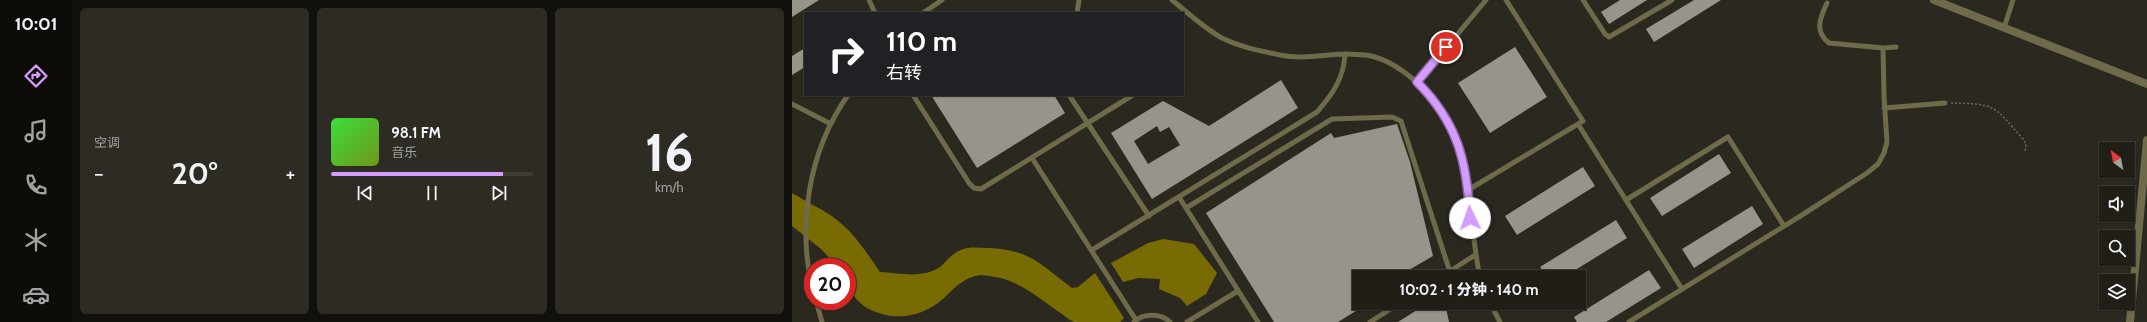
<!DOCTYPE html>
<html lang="zh">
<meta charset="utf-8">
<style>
body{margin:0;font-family:Cabin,"Noto Sans SC",sans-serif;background:#2d2b24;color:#f1f3f6;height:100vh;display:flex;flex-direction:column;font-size:15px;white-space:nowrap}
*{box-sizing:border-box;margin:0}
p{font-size:13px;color:#a2a2a1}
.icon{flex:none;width:22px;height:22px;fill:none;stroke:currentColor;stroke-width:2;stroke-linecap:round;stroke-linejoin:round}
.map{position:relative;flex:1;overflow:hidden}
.sheet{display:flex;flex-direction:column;gap:8px;padding:8px;background:#12100d;width:720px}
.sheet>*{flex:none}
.banner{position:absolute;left:12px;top:12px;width:380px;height:84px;border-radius:0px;box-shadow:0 1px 3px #0004,0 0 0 1px #3d3c36;background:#202124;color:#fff;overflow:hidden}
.needle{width:26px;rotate:328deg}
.fabs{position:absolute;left:1307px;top:142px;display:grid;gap:8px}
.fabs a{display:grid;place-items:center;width:36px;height:36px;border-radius:0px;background:#201e17;box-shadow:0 1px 3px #0004,0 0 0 1px #3d3c36;font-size:20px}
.speed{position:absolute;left:12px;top:258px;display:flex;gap:8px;font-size:20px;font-weight:700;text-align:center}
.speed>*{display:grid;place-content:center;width:52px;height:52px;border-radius:50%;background:#201e17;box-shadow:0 1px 3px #0004,0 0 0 1px #3d3c36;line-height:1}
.speed .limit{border:6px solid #d22;background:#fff;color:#111}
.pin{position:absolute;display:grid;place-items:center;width:34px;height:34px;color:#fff;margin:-17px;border:2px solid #fff;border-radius:50%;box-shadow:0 1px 4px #0007}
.me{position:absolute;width:44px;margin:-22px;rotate:357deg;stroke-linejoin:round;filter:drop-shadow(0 0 3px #0008)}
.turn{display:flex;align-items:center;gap:14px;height:84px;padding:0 16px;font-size:18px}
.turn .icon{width:52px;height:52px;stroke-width:2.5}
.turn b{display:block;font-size:28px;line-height:34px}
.big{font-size:30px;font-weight:800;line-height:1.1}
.sheet .widget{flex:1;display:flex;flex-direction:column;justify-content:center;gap:6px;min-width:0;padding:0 14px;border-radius:6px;background:#2d2b24}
.sheet .dial{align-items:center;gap:0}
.dial b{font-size:52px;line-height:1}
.song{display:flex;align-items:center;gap:12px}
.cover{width:48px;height:48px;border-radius:6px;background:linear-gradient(135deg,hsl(120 70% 55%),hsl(80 70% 35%))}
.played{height:4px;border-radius:2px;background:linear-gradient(90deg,#d49cfc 85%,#3d3c36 85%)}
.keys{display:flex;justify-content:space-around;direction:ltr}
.heat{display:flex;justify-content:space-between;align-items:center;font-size:22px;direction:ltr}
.sheet .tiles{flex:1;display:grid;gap:8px;grid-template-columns:repeat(3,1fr)}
.trip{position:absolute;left:560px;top:270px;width:234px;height:40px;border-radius:0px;background:#201e17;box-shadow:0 1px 3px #0004,0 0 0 1px #3d3c36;font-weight:800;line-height:40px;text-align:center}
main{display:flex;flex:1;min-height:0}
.tab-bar{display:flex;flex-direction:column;width:72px;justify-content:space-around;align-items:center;background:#0d0c09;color:#a2a2a1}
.tab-bar .icon{width:28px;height:28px}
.tab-bar .on{color:#d49cfc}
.tab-bar b{font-size:18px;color:#f1f3f6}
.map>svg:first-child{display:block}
.water{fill:#796b03}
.building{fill:#97958b;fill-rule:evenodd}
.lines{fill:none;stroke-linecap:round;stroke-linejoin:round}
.path{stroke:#6b6961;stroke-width:1.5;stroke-dasharray:2 2;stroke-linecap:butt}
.service{stroke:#6f6a49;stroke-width:5}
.tertiary{stroke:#6f6a49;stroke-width:8}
.route-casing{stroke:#8a65a4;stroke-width:10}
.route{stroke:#d49cfc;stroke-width:7}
</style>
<main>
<nav class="tab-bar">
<b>10:01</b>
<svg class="icon on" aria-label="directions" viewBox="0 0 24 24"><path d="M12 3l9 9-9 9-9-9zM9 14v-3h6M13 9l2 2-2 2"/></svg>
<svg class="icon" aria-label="music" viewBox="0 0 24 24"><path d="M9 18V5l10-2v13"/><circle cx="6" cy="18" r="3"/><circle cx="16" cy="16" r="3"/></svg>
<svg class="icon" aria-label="phone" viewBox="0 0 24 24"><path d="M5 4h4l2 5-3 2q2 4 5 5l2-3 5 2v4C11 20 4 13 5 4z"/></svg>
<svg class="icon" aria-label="climate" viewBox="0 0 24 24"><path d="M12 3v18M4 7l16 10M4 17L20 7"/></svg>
<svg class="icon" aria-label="car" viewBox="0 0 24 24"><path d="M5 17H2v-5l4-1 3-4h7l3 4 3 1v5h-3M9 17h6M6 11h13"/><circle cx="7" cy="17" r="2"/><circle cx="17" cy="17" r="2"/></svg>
</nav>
<section class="sheet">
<div class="tiles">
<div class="widget"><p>空调</p>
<div class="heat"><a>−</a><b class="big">20°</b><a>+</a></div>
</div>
<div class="widget">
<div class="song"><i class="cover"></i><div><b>98.1 FM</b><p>音乐</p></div></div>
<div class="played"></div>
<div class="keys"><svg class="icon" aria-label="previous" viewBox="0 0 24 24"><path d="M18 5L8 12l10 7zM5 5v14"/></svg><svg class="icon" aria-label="pause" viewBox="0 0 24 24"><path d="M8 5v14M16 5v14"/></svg><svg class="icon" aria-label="next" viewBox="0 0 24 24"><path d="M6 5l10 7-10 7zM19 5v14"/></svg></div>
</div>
<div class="widget dial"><b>16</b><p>km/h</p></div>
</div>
</section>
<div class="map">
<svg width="1355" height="322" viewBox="0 0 1355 322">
<rect width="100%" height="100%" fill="#2a281f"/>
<path class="water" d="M0 193C13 201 34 211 45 220 63 234 75 253 88 272 108 273 130 279 148 267 155 261 160 253 169 250 178 246 187 248 196 248 239 250 248 264 280 288L286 287 303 273 332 318 328 322C317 322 292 322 282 322 277 320 272 315 267 312 248 299 226 280 203 277 198 276 192 275 188 275 173 277 162 288 152 298 130 318 101 322 75 308 59 297 55 286 55 267H46L29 249 0 226Z
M371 239 402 244 425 273 414 294 395 306 388 298 367 289 368 279 346 278 331 282 319 263 356 243Z"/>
<path class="building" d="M0 0H27L0 17Z
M828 0H855L817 24 809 12Z
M902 0H929L862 42 854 29Z
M723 47 755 97 698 133 666 83Z
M13 48V67L0 75V56Z
M489 80 506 108 360 199 319 133 371 101 417 126ZM365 126 368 132 377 127 388 145 356 164 342 141Z
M139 95H262L273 113 185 168Z
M605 124 618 162 641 256 617 270 621 277H567V303H577L546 322H482L414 213 539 133 542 138Z
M927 154 939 173 870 216 858 198Z
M791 167 803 186 725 235 713 216Z
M960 206 971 224 902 268 890 249Z
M824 220 835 238 772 277H755L748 267Z
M857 270 869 288 814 322H785L782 317Z
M636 303H653L657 322H606Z"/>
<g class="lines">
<path class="path" d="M1159 103C1205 104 1201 105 1231 139L1234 144 1233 152"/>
<path class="service" d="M77 0 83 13
M380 0C396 13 412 28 430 38 448 47 469 51 488 55 511 60 533 54 555 54 562 55 571 54 579 56 613 64 653 105 664 137 680 182 678 231 688 277
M791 0 813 34 817 37 880 0
M1035 3C1028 18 1022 31 1037 43L1091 48 1104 47
M131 13 150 0
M285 13 287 0
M1212 28 1221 0
M625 83 694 0
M121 95 177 183 182 188 189 189 341 95
M277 95 357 216
M0 104 39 124
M1092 108 1153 103
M786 124 890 289
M240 158 344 320
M676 190 791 121 714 0
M387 197 466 322
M834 200 936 137 992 226
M394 208 540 119 600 117 609 121 658 272
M300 250 525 112C540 95 552 78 553 54
M649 277 683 255
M21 293C5 225 16 152 56 95
M24 301 30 322
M698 303 708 322
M342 322C351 313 369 313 378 322
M395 322 446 291
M578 322 608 303
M837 322 1010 215 1075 173 1086 164 1092 153 1095 142 1092 97 1091 48"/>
<path class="tertiary" d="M1142 0 1355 84
M1338 322 1355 140"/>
</g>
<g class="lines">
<g class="route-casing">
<path id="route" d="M654 47 625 82C666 123 675 162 678 218"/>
</g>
<use href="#route" class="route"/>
</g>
</svg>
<div class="fabs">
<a><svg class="needle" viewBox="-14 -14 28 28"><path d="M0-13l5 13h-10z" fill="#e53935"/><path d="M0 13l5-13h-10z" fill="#a2a2a1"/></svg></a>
<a><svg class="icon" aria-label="sound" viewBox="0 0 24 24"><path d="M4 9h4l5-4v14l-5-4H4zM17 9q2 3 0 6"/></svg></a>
<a><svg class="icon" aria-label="search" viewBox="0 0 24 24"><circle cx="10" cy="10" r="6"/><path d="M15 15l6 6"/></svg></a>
<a><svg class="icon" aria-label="layers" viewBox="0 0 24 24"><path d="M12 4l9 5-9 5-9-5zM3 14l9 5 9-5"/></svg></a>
</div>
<div class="speed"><div class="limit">20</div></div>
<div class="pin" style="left:654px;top:47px;background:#d93025"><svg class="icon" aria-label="arrive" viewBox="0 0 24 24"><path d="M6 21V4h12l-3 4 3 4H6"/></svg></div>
<svg class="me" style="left:678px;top:218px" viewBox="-20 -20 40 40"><circle r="19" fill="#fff"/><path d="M0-13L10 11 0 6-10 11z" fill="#d49cfc"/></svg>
<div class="trip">10:02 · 1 分钟 · 140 m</div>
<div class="banner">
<div class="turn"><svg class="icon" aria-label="right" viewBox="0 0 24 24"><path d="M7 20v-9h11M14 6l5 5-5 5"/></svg><div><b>110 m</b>右转</div></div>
</div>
</div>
</main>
